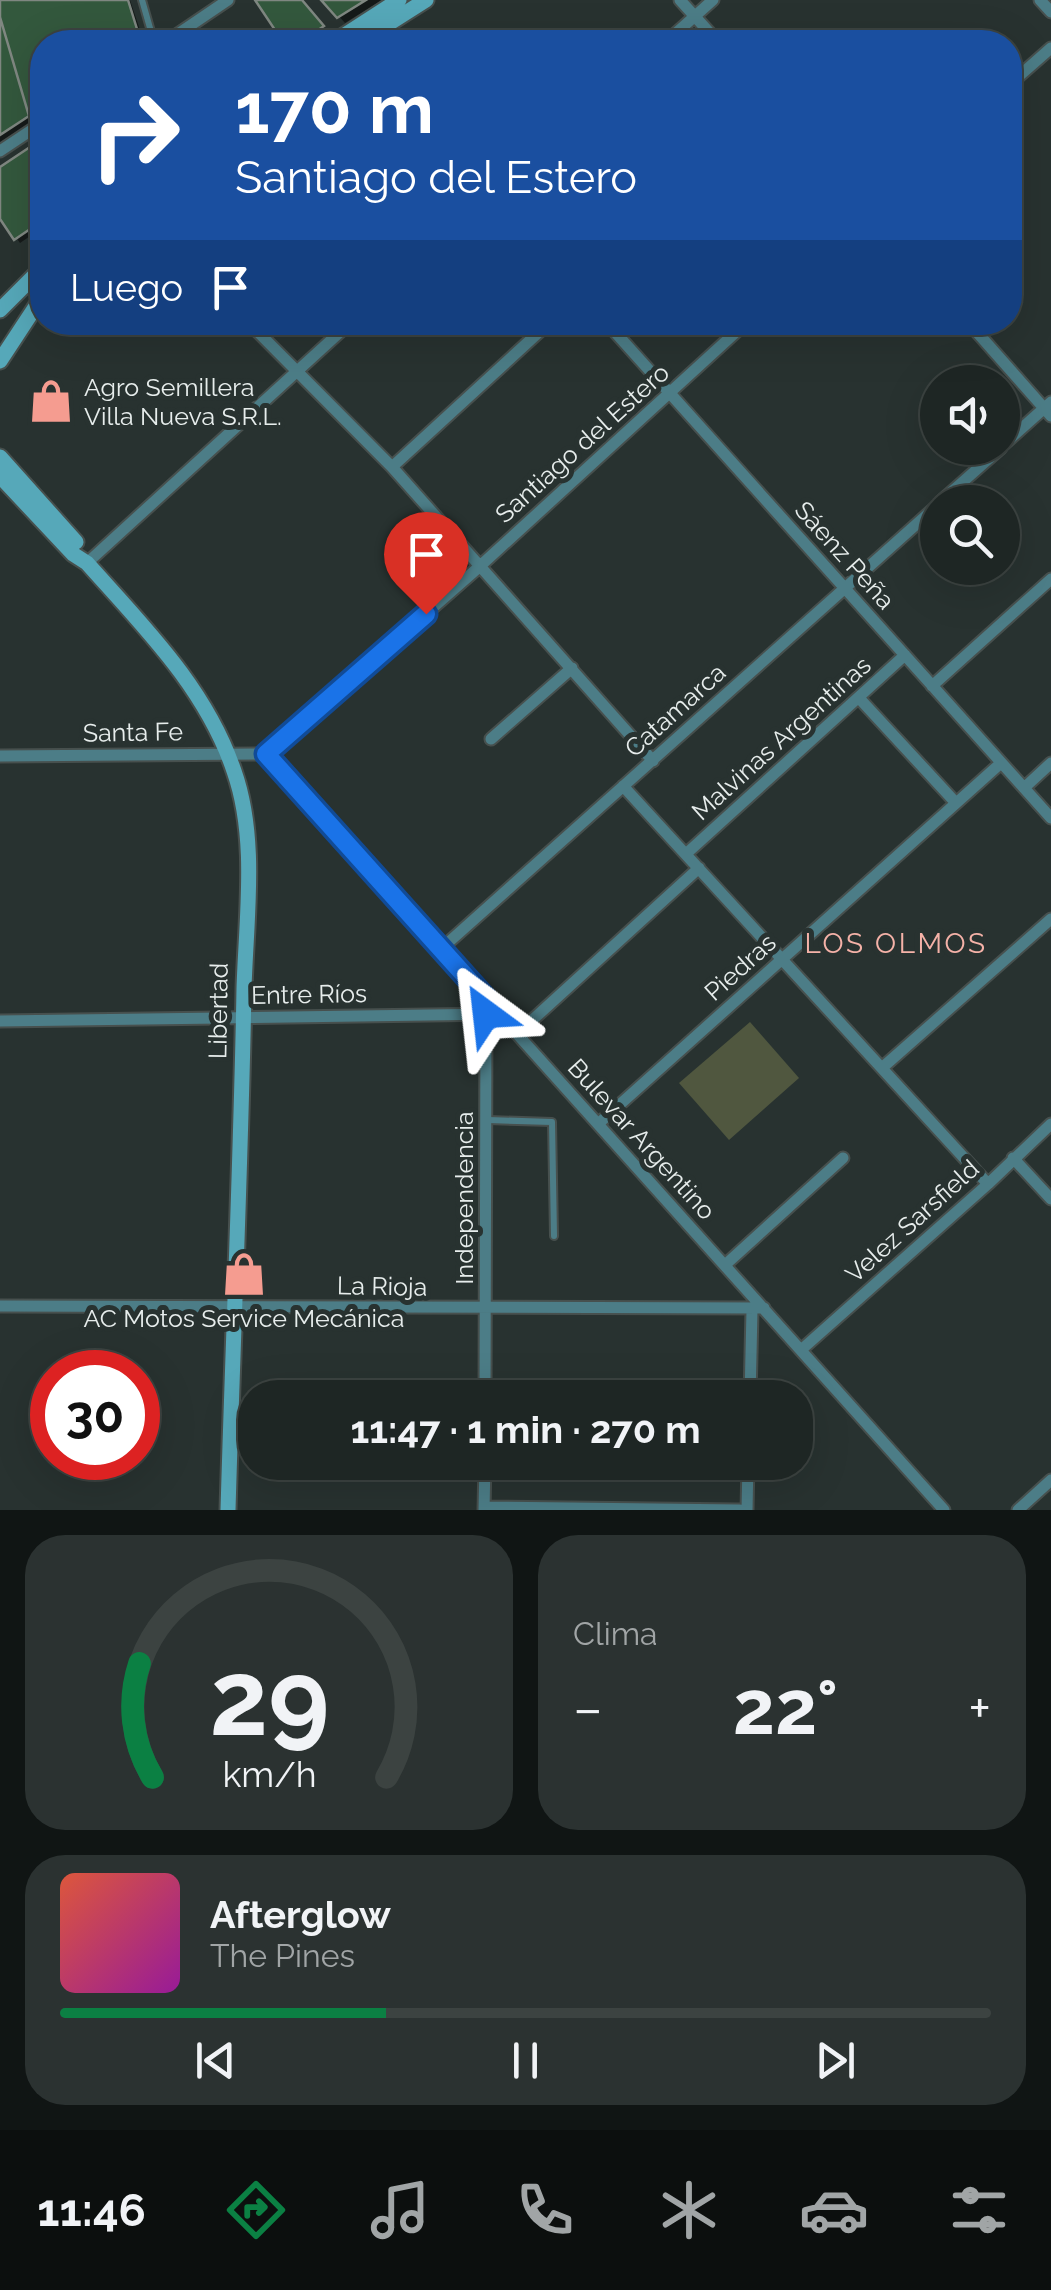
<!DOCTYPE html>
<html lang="es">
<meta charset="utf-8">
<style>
body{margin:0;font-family:Raleway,sans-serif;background:#2b3231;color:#f1f3f6;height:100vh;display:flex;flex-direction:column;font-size:38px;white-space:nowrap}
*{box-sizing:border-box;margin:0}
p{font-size:32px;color:#a1a5a6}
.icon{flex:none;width:55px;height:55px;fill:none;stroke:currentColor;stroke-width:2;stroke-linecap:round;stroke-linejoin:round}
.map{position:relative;height:1510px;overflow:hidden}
.side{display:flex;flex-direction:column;gap:25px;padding:25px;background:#101514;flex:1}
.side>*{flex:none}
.hud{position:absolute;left:30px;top:30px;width:992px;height:305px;border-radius:40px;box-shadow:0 10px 40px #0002,0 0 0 2px #3c4341;background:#1a4fa0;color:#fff;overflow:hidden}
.buttons{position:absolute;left:920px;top:365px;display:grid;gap:20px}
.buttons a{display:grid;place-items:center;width:100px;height:100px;border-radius:50%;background:#1e2624;box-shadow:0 10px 40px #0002,0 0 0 2px #3c4341;font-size:50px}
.speed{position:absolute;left:30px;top:1350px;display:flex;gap:20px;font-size:50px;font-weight:700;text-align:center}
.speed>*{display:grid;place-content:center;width:130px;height:130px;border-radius:50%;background:#1e2624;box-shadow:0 10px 40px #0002,0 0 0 2px #3c4341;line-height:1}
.speed .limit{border:15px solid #d22;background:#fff;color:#111}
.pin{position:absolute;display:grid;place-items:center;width:85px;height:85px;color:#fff;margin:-102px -42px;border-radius:50% 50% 50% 0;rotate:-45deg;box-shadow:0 0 10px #0007}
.pin .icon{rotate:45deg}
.me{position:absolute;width:110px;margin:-55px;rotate:330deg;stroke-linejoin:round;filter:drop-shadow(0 0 8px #0008)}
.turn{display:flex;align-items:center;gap:35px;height:210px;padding:0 40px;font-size:45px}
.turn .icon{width:130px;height:130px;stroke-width:2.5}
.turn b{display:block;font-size:70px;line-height:85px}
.then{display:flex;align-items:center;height:95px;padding:0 40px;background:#0003;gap:20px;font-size:38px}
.big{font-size:75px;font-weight:700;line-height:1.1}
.side .card{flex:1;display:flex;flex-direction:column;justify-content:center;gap:15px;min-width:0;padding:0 35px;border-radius:40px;background:#2b3231}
.side .dial{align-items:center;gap:0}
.dial svg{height:260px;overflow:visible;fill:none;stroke:#3c4341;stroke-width:7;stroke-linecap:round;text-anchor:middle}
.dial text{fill:#f1f3f6;stroke:none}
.song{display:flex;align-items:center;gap:30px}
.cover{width:120px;height:120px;border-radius:15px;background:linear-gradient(135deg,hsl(10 70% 55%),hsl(300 70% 35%))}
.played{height:10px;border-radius:5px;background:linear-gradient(90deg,#0b8043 35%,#3c4341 35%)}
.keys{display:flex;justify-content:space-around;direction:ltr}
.heat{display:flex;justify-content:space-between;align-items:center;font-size:55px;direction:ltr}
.side .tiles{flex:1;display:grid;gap:25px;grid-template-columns:1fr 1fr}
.card:last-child{grid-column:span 2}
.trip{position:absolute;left:238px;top:1380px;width:575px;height:100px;border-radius:40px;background:#1e2624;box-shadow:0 10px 40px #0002,0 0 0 2px #3c4341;font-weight:700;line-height:100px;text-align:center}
.dock{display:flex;height:160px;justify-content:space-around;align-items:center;background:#0c0f0e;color:#a1a5a6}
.dock .icon{width:70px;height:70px}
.dock .on{color:#0b8043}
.dock b{font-size:45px;color:#f1f3f6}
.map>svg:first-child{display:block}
.green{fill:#50573f}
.shadow{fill:#0007}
.building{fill:#33583d;stroke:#7f8781;stroke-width:2.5}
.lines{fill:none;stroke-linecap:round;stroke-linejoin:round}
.lane-casing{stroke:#47504e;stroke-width:10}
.street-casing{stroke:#47504e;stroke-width:15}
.secondary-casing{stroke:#47504e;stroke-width:19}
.lane{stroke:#4c7d87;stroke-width:6}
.street{stroke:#4c7d87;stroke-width:11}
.secondary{stroke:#56a8b9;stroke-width:15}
.route-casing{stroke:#114b97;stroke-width:25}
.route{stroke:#1a73e8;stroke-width:18}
.labels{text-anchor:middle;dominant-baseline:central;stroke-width:10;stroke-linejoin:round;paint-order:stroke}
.poi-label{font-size:25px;fill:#e7edec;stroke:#283230;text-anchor:start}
.street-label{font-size:25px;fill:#e7edec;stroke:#283230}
.neighbourhood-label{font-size:28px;letter-spacing:2.5px;fill:#f5b2a8;stroke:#283230}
</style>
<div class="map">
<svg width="1051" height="1510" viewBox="0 0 1051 1510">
<rect width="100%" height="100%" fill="#283230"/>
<path class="green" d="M750 1022 799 1078 729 1140 679 1083Z"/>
<path class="shadow" d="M0 0H130L144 42H42V118L0 146Z
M299 0 327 32 311 42H286L258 1Z
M324 0H382L345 23Z
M42 142V216L40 218 42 228 20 243 0 214V170Z"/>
<path class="building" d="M0 0H128L141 42H42V108L29 116 0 17Z
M255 0H302L324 26 300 42H283Z
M321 0H366L337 18Z
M0 17 29 116 0 135Z
M42 139V209L37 213 42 221 14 240 0 219V167Z"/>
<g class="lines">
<g class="lane-casing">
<path id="lane" d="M142 0 154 42
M488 1120 552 1122 554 1236"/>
</g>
<g class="street-casing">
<path id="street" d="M680 0 718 42
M1040 0 1051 12
M166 42 228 0
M666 42 713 0
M1010 84 1051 48
M0 151 42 123
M248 322 392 467 653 761
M606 322 1051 818
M968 322 1051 416
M1002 446 1051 402
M392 467 550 322
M940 502 1001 448
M87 563 351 322
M932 686 1051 579
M859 698 956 803
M491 739 572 668
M266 754 944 1510
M266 754 479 567 747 322
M0 756 266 754
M623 786 988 1184
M1024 788 1051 763
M687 853 905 655
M441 949 938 505
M0 1021 499 1014
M517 1034 699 868
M883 1067 1051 919
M598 1124 1001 763
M1013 1158 1051 1199
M725 1265 843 1158
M0 1306 764 1308
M801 1350 988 1184 1051 1124
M485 1398 486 1008
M750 1398 752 1310
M484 1507 740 1510
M484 1510 485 1462
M747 1510 748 1462
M1018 1510 1051 1480"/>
</g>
<g class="secondary-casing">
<path id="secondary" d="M334 42 399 0
M360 42 426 0
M0 310 42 268
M0 361 42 297
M0 457 76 542
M0 476 73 554 87 563C144 627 206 688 234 771 258 839 246 918 244 989 241 1162 233 1336 228 1510"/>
</g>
<use href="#lane" class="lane"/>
<use href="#street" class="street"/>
<use href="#secondary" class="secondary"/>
</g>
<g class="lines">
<g class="route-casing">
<path id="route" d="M426 614 266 754 486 999V1014"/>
</g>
<use href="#route" class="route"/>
</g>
<defs>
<g id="shop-bare" transform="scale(3.45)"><path d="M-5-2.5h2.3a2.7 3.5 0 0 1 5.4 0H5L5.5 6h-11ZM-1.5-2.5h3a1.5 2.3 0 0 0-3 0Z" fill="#f59c90" stroke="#283230" stroke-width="2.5" paint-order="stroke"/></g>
</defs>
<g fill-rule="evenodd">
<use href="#shop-bare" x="51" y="401"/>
<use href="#shop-bare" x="244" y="1274"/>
</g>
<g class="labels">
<g class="poi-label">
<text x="84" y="387">Agro Semillera<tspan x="84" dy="29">Villa Nueva S.R.L.</tspan></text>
<text x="244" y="1318" text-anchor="middle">AC Motos Service Mecánica</text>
</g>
<g class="street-label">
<text transform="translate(582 443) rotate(-42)">Santiago del Estero</text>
<text transform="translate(845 555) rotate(48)">Sáenz Peña</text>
<text transform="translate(675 710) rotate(-42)">Catamarca</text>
<text transform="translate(133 732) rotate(-1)">Santa Fe</text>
<text transform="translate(781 738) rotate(-42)">Malvinas Argentinas</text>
<text transform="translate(740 967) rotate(-42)">Piedras</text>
<text transform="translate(309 994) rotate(-1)">Entre Ríos</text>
<text transform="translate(218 1011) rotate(-89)">Libertad</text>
<text transform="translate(642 1139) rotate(48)">Bulevar Argentino</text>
<text transform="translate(464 1198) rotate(-90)">Independencia</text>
<text transform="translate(912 1221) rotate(-42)">Velez Sarsfield</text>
<text transform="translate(382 1286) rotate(1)">La Rioja</text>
</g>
<g class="neighbourhood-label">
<text x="896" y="943">LOS OLMOS</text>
</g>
</g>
</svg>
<div class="buttons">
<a><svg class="icon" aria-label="sound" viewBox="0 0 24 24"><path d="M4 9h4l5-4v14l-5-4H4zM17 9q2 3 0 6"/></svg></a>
<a><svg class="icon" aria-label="search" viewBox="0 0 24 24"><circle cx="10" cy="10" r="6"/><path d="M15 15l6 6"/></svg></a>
</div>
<div class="speed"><div class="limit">30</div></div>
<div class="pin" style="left:426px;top:614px;background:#d93025"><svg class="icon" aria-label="arrive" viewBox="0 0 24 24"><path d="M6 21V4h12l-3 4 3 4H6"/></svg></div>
<svg class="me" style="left:486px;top:1014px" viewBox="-20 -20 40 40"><path d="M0-17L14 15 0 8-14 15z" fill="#1a73e8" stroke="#fff" stroke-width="4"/></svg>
<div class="trip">11:47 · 1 min · 270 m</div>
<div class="hud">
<div class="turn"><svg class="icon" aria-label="right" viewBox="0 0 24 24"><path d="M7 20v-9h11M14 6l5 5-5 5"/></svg><div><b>170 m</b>Santiago del Estero</div></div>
<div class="then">Luego<svg class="icon" aria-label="arrive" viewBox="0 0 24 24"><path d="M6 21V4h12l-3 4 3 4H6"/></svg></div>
</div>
</div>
<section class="side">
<div class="tiles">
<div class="card dial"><svg viewBox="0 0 100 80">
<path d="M14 69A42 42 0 1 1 86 69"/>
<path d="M14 69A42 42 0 0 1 10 34" stroke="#0b8043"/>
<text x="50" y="56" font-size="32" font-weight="700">29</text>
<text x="50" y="72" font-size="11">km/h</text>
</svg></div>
<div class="card"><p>Clima</p>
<div class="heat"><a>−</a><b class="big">22°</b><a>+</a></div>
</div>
<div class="card">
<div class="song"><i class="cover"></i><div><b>Afterglow</b><p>The Pines</p></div></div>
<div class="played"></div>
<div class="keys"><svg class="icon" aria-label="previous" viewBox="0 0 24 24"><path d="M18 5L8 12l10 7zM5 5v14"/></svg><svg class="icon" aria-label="pause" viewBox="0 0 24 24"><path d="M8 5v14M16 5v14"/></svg><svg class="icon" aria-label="next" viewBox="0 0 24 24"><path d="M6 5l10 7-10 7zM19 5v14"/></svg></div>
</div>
</div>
</section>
<nav class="dock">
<b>11:46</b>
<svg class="icon on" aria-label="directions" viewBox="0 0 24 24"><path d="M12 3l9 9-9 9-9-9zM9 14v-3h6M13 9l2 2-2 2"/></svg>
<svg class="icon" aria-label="music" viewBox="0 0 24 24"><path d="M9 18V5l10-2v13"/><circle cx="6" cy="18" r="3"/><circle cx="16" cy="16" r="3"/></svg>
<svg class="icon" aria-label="phone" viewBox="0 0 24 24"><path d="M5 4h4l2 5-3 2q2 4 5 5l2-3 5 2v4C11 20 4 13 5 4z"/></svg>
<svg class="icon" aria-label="climate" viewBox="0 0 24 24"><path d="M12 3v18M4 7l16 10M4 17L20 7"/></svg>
<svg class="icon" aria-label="car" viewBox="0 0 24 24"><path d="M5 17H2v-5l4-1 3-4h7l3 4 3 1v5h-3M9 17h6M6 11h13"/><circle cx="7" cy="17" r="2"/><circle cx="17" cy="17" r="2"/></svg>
<svg class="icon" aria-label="filters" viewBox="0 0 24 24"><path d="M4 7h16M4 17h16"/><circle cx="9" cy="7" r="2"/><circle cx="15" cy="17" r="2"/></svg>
</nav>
